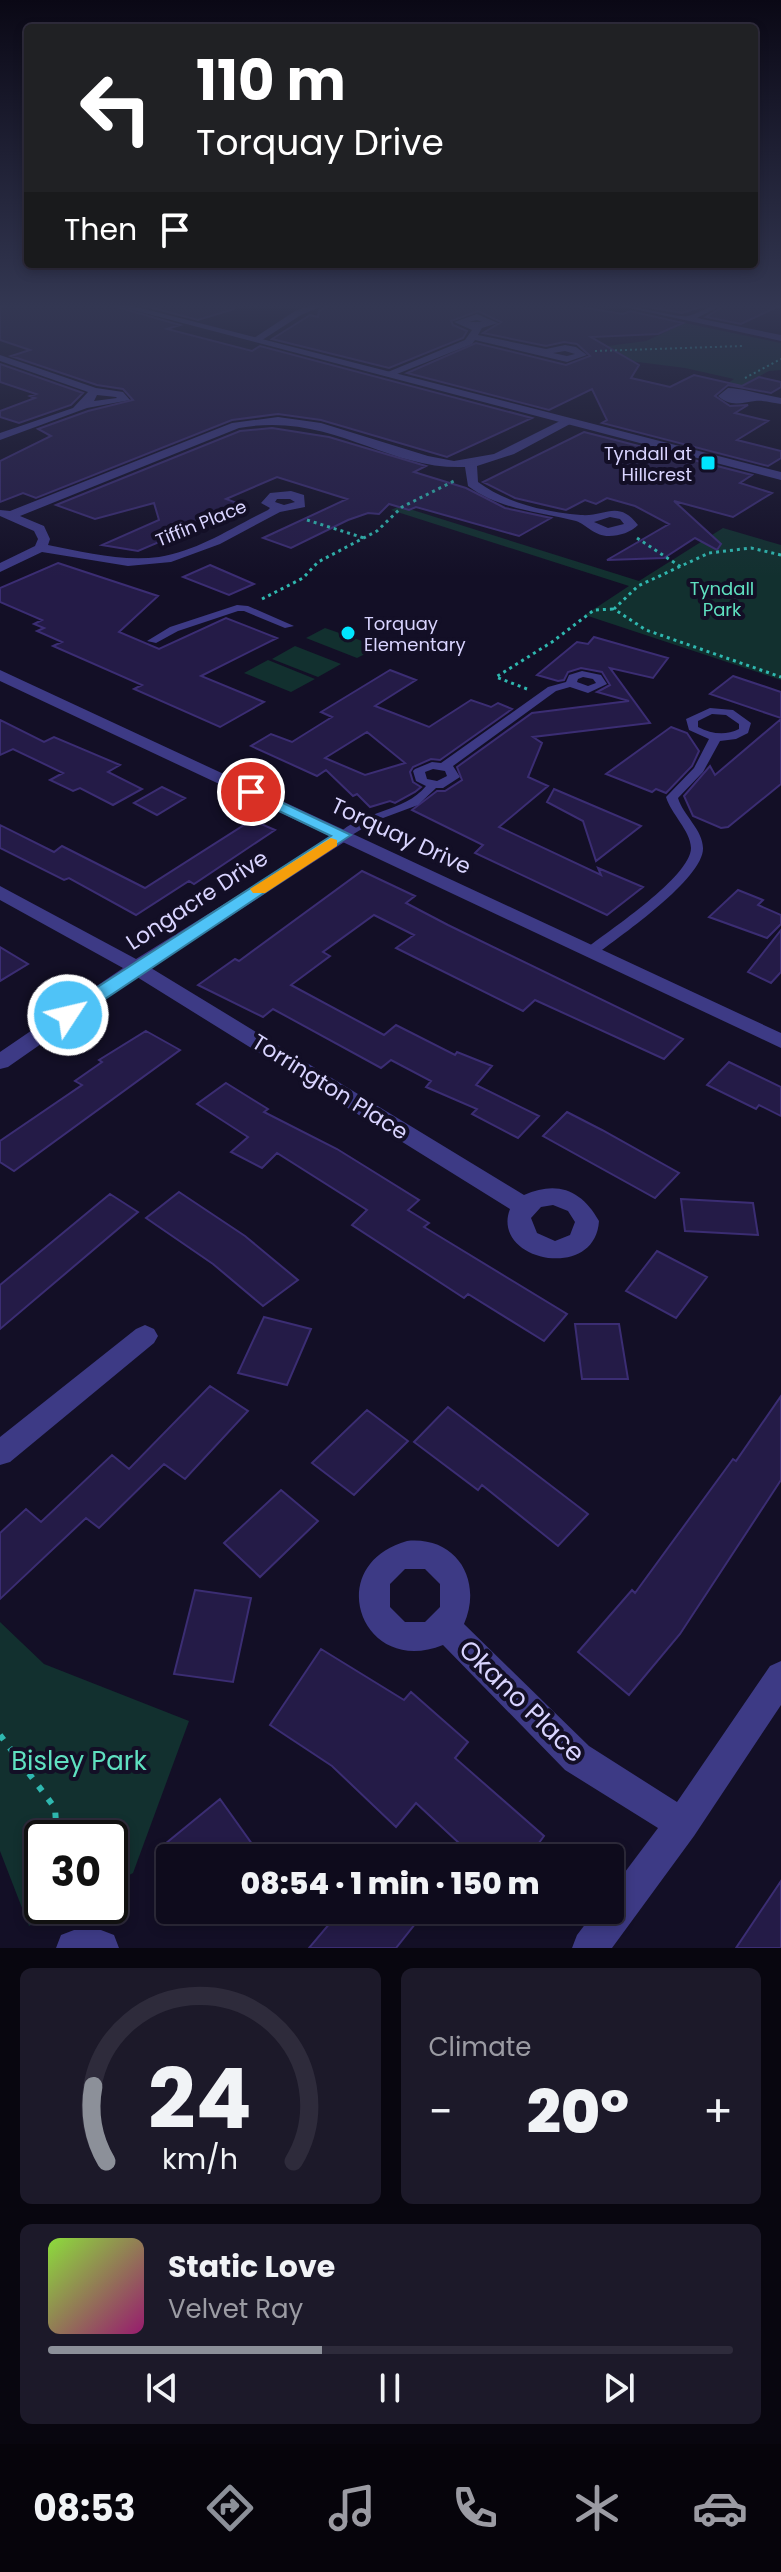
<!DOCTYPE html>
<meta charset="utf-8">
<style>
body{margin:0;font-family:Poppins,sans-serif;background:#1c1929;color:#f1f3f6;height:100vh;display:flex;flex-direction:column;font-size:30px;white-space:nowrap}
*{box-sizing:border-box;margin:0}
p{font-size:26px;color:#9b9ba3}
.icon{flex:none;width:44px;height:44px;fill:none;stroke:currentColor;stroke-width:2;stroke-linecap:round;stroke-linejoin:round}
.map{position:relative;height:1948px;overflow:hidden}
.drawer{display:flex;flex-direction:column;gap:20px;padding:20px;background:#08060f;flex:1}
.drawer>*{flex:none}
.banner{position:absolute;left:24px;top:24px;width:734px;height:244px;border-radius:8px;box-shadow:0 4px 12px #0003,0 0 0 2px #2e2b3b;background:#202124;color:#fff;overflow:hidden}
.speed{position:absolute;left:24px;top:1820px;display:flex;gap:16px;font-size:40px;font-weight:700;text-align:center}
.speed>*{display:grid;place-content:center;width:104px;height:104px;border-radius:50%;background:#0e0b1c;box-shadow:0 4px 12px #0003,0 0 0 2px #2e2b3b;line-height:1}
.speed .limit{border:4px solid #111;border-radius:12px;background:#fff;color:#111}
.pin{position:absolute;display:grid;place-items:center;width:68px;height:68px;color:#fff;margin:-34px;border:4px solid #fff;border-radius:50%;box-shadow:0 2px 8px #0007}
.me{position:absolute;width:88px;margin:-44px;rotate:55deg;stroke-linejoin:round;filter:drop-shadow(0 0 6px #0008)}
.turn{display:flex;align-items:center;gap:28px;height:168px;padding:0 40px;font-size:36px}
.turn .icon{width:104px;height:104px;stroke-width:2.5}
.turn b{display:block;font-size:56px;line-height:68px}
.then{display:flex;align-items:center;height:76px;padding:0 40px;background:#0003;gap:16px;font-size:30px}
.big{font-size:60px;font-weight:800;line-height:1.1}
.drawer .widget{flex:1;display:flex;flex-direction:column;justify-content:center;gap:12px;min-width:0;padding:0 28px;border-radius:12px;background:#1c1929}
.drawer .dial{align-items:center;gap:0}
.dial svg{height:208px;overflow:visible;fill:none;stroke:#2e2b3b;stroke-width:7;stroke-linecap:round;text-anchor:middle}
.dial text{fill:#f1f3f6;stroke:none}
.song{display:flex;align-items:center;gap:24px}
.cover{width:96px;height:96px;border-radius:12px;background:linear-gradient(135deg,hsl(90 70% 55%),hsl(320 70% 35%))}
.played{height:8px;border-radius:4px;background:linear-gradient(90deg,#8c9099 40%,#2e2b3b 40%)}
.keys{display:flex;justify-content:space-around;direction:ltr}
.heat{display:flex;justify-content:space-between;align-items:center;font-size:44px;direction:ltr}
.drawer .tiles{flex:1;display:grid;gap:20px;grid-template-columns:1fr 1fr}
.widget:last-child{grid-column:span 2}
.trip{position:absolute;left:156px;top:1844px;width:468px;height:80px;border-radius:8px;background:#0e0b1c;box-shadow:0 4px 12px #0003,0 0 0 2px #2e2b3b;font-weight:800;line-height:80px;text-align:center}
.menu{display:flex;height:128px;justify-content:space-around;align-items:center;background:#06040b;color:#9b9ba3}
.menu .icon{width:56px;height:56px}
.menu .on{color:#8c9099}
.menu b{font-size:36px;color:#f1f3f6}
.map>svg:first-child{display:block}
.green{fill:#12302f}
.building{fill:#241b47;stroke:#3b2d73;stroke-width:2;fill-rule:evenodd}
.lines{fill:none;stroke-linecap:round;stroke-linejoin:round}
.path-far2{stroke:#2fb8b0;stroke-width:2;stroke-dasharray:2 3;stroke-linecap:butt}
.path-far1{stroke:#2fb8b0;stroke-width:3;stroke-dasharray:3 4;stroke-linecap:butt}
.path{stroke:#2fb8b0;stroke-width:6;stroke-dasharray:6 10;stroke-linecap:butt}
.service{fill:#3d3a85;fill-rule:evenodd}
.minor{fill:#3d3a85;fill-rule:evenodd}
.tertiary{fill:#3d3a85;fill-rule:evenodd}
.route{fill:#4fc3f7;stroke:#337fa1;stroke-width:2}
.slow{fill:#f59e0b}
.poi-dot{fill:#00e5ff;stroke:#130f26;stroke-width:3}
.labels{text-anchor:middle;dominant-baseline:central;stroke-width:8;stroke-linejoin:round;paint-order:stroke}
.far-poi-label{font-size:18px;fill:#d9d4ff;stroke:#130f26;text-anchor:end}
.far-street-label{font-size:18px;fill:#d9d4ff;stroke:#130f26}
.far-park-label{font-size:18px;fill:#5fe0c0;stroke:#130f26}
.street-label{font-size:22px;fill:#d9d4ff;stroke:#130f26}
.near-street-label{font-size:26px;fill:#d9d4ff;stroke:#130f26}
.near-park-label{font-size:26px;fill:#5fe0c0;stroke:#130f26}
</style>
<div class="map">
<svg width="781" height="1948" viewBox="0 0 781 1948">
<rect width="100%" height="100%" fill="#130f26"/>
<path class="green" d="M685 323 781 343V370L769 371 741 386 728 383 734 379 685 368 591 356 585 349 646 341Z
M400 506 639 581 723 528 781 545V680L585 615 629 586 391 510Z
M325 628 371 644V651L357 658 306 638Z
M295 646 341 664 318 677 272 659Z
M268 660 315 679 291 692 244 673Z
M0 1622 44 1664 189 1721 133 1873 110 1885V1838H42V1906H69L29 1926 0 1851Z"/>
<path class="building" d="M12 304H107L180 325 167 329 252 351 260 346 532 418 447 457 321 420 278 414 232 420 36 498 23 493 0 502V461L51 436 38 429 88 411 133 400 123 389 97 385 11 356 30 350 0 340V307Z
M137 304H233L234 309 198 320Z
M330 304H563L623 314 630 311 683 323 658 334 591 337 639 365 631 378 670 387 694 375 742 386 759 377 781 382V387L771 393 728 385 715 396 730 406 748 405 735 413 768 421 737 440 781 451V458L768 466 602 423 607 420 592 389 549 410 407 373 476 343 566 365 590 356 577 344 564 342 546 346 483 333 501 322 478 311 451 321 453 325 467 331 463 338 389 368 272 339 310 315 318 317 319 311Z
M646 304H710L682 313 642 306Z
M727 304H781V305L741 324 706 317Z
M0 364 83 393 71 405 19 423 0 417V411L35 398 30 396 36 394 0 382Z
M272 428 329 437 426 466 414 472 466 488 505 508 551 518 519 536 416 507 409 510 389 504 379 514 368 513 348 520 291 548 263 538 347 499 277 477 226 499 237 503 211 515 218 517 138 551 102 545 159 520 154 503 95 519 56 505 240 431Z
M584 432 752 475 740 483 772 493 733 517 674 501 721 544 717 550 695 538 664 558 607 560 669 524 635 506 607 498 596 504 585 500 566 510 515 498 483 482Z
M58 563 158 596 119 632 159 649 226 618 277 638 201 676 264 702 220 727 134 689 142 685 53 646 62 642 37 631 44 628 34 624 42 620 0 602V588Z
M210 565 254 584 229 595 183 577Z
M594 637 668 658 653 678 610 668 650 723 533 737 542 743 528 777 548 786 499 827 601 875 598 868 643 887 607 915 475 853 483 845 412 810 437 791H445L462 780 457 767 532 713 629 701 597 692 610 685 602 672 581 668 568 672 564 680 558 681 537 675 577 642 588 644Z
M390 670 416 680 375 706 429 727 471 700 491 707 498 703 512 709 440 760 431 759 413 767 410 772 413 782 421 787 415 792 395 803 390 801 370 807 357 794 353 796 326 770 317 776 251 746 271 734 292 742 332 717 321 712ZM367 732 405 763 365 775 325 758Z
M733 676 781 692V718L710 694Z
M781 719V784L728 827 721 828 693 816 684 796 710 766 715 775Z
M0 720 44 742 54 737 120 765 108 772 142 789 113 805 80 788 73 791 50 780 63 773 13 749 0 755Z
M671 727 687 733 699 751 692 766 666 793 656 789 652 792 606 774Z
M162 787 185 798 157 815 134 803Z
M554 789 641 826 596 861 583 821 547 802Z
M252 820 275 830 194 884 189 881 136 915 69 878 64 880 0 848V825L54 852 62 846 145 888Z
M362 871 415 896 406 903 448 925 683 1039 664 1059 535 1000 523 1011 396 948 414 935 374 915 323 952 330 956 291 985 384 1035 396 1025 455 1055 457 1052 492 1066 476 1085 539 1116 518 1138 472 1114 477 1109 426 1087 431 1081 391 1060 381 1068 273 1009 263 1017 198 985 235 959 239 961Z
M738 890 763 900 758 905 781 915V924L767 938 709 917Z
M781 930V972L771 983 748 972Z
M0 947 28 964 0 981Z
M146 1031 180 1050 14 1171 0 1162V1141L82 1085 75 1081 102 1062 99 1060Z
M729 1062 781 1087V1116L759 1105 756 1109 707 1085Z
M226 1083 268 1109 264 1112 337 1149 419 1200 408 1210 429 1223 424 1227 567 1314 544 1341 468 1294 464 1298 352 1225 367 1210 277 1153 262 1168 231 1152 248 1137 197 1104Z
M567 1112 602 1130 679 1173 655 1198 543 1136Z
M179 1192 245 1236 298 1280 263 1306 213 1264 146 1218Z
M110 1194 138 1212 0 1329V1285Z
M681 1199 753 1203 758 1235 685 1231Z
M657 1251 707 1277 676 1318 626 1291Z
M264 1317 311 1329 287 1385 238 1373Z
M575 1324H619L628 1379H582Z
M210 1386 248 1411 185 1479 164 1464 99 1528 86 1518 0 1599V1533L26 1509 41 1522 112 1455 129 1469Z
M781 1396V1480L680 1634 629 1695 578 1652 632 1590 635 1593 733 1459 736 1461Z
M448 1407 588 1514 558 1546 482 1485 478 1490 414 1442Z
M367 1410 408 1441 354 1495 312 1463Z
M281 1490 318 1521 260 1577 224 1543Z
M195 1590 251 1598 233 1682 174 1674Z
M321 1649 404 1700 411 1692 468 1742 455 1758 544 1836 528 1858H475L416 1803 396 1827 332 1766 270 1725Z
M220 1799 262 1858H174L165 1844Z
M781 1881V1948H736Z
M341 1910H401L415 1924 396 1948H309Z"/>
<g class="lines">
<path class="path-far2" d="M595 351 743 346
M745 378 781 359"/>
<path class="path-far1" d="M307 520 364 538
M637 538 681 567
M781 555 751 548 709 553 638 586 614 609 646 630 781 677
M262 599 303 578 318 562 377 531 402 507 456 480
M527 689 496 677 552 642 594 610 614 609"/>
<path class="path" d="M0 1735 55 1808 57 1838
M62 1906 63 1924"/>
<path class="service" d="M237 605 248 606 294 626 285 628 244 611H238L178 631 156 643 147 641 170 627Z
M582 671 601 675 607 684 588 693 570 687 556 691 453 766 460 777 443 788H436L418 805 375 821 347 838 343 839 337 835C362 810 404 813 426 786L416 781 413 771 415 769 432 762 441 763 548 687 566 682 569 675ZM583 677 593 679 596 683 588 686 577 682 578 679ZM433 769 445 771 447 776 437 781 427 779 425 772Z
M710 708 733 710 751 723 748 733 736 739 720 741 703 772 678 798C683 815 703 830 703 848 704 878 622 935 598 953H588L586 950 588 947C610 930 691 876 691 848 690 830 671 814 666 797L694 768 709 739 689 730 686 719ZM712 714 726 715 739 724V729C725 736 712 734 698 727V721Z"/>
<path class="minor" d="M314 304H327L301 315 259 342 251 340 295 311Z
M611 304C632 304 674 318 688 316 701 313 710 304 724 304L697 318 781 335V341Z
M477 314 498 323 482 328 478 335 546 349 565 345 576 347 587 355 567 362 475 340 472 344 392 376 383 374 465 340 472 330 454 322ZM477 320 482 322H469ZM565 351 575 354 567 356 553 353Z
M0 355 96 388 123 392 130 400 87 408 0 440V433L73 408 88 392 0 361ZM97 395 116 397 117 398 94 401Z
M728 388C747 389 762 395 781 398V404C773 403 763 400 755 401 741 403 730 407 718 396Z
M278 417 321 423 428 456 454 461 494 454 564 419H572V423L514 454 477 466 478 482C506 503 546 512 581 515 605 517 618 499 638 525 631 532 620 536 609 536 594 536 587 525 576 521 538 511 500 510 468 486L465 467C385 470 331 411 239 428L20 516 44 526 50 539 48 545C84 552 122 562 159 557 198 551 233 527 268 510L270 508 261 503 270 493 291 491 304 495 305 507 280 512 220 544 171 562 128 566 42 552 0 572V563L35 546 38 539 34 531 0 516V510L10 511 232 423ZM277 499H290L295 502 284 505 275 502ZM610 517 620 519 624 524 608 528 594 522Z
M343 830 349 831 352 835 349 839 151 968 524 1195C557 1180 582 1190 599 1221 595 1283 490 1260 510 1209L137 977 8 1067 0 1069V1052L123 968 0 900V886L136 959ZM553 1205 568 1211 575 1222 570 1235 555 1241 537 1233 531 1218 541 1207Z
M145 1325 154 1329 158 1336 154 1343 10 1462 0 1465V1437L136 1329Z
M407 1541C457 1536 483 1581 464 1624L589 1746 677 1802 770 1666 781 1661V1705L694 1836 612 1948H572L577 1935 596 1910H610V1892L658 1828 565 1770 443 1645C361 1678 321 1565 407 1541ZM405 1569H425L440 1584V1607L425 1622H405L390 1607V1584Z
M74 1930H101L114 1935 119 1948H56L61 1935Z"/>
<path class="tertiary" d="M110 304H125L781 472V480Z
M0 670 781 1033V1048L0 681Z"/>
</g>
<linearGradient id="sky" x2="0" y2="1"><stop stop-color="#0a0815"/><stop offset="0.53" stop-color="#333752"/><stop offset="1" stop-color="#333752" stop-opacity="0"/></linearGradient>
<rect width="781" height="577" fill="url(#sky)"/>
<path class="route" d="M251 788 351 835 75 1019H62L59 1015 62 1010 331 836 246 795 243 792Z"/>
<path class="slow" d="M331 838 337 840V846L265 893H253L250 889Z"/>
<g class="poi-dot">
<rect x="700" y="455" width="16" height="16" rx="4"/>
<circle cx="348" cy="633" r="8"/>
</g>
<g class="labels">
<g class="far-poi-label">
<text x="692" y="453">Tyndall at<tspan x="692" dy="21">Hillcrest</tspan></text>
<text x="364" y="623" text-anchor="start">Torquay<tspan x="364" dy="21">Elementary</tspan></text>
</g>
<g class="far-street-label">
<text transform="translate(201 523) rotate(-22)">Tiffin Place</text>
</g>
<g class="far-park-label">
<text x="722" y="588">Tyndall<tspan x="722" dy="21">Park</tspan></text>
</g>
<g class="street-label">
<text transform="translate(401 836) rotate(25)">Torquay Drive</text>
<text transform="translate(197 900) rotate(-33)">Longacre Drive</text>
<text transform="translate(330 1087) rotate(32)">Torrington Place</text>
</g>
<g class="near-street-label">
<text transform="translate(522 1701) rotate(44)">Okano Place</text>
</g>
<g class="near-park-label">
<text x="79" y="1761">Bisley Park</text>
</g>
</g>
</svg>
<div class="speed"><div class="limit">30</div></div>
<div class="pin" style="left:251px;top:792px;background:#d93025"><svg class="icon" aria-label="arrive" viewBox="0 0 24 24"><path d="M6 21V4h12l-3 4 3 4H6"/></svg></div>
<svg class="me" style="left:68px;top:1015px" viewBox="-20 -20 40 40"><circle r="17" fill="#4fc3f7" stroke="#fff" stroke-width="3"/><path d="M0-11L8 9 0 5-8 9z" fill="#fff"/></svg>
<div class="trip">08:54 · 1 min · 150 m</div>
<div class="banner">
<div class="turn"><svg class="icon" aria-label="left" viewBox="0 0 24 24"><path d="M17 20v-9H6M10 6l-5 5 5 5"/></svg><div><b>110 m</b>Torquay Drive</div></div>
<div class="then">Then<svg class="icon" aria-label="arrive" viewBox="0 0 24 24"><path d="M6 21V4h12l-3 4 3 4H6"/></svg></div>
</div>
</div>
<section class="drawer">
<div class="tiles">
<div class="widget dial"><svg viewBox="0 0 100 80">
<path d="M14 69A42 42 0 1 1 86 69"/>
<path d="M14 69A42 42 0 0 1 9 40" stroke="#8c9099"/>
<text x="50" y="56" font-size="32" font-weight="700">24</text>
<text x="50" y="72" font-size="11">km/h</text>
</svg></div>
<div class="widget"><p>Climate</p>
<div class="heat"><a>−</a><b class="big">20°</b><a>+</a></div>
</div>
<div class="widget">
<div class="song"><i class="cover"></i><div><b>Static Love</b><p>Velvet Ray</p></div></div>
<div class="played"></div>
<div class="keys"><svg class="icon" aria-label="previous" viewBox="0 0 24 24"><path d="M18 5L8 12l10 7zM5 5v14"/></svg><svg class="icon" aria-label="pause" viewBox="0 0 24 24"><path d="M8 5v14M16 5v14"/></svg><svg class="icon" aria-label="next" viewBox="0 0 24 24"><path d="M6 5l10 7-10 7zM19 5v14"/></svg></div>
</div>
</div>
</section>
<nav class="menu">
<b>08:53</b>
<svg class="icon on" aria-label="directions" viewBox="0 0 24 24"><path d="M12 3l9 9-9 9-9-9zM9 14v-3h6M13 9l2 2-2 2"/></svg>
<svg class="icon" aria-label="music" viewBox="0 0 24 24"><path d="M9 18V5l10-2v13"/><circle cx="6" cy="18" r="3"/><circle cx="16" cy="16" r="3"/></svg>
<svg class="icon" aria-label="phone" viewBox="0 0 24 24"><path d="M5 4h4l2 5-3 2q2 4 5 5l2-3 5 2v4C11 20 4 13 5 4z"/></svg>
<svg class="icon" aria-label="climate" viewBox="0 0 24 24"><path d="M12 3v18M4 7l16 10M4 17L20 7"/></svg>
<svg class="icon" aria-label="car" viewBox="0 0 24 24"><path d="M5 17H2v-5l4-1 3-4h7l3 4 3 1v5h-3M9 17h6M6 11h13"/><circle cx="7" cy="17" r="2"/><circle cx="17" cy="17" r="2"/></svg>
</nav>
